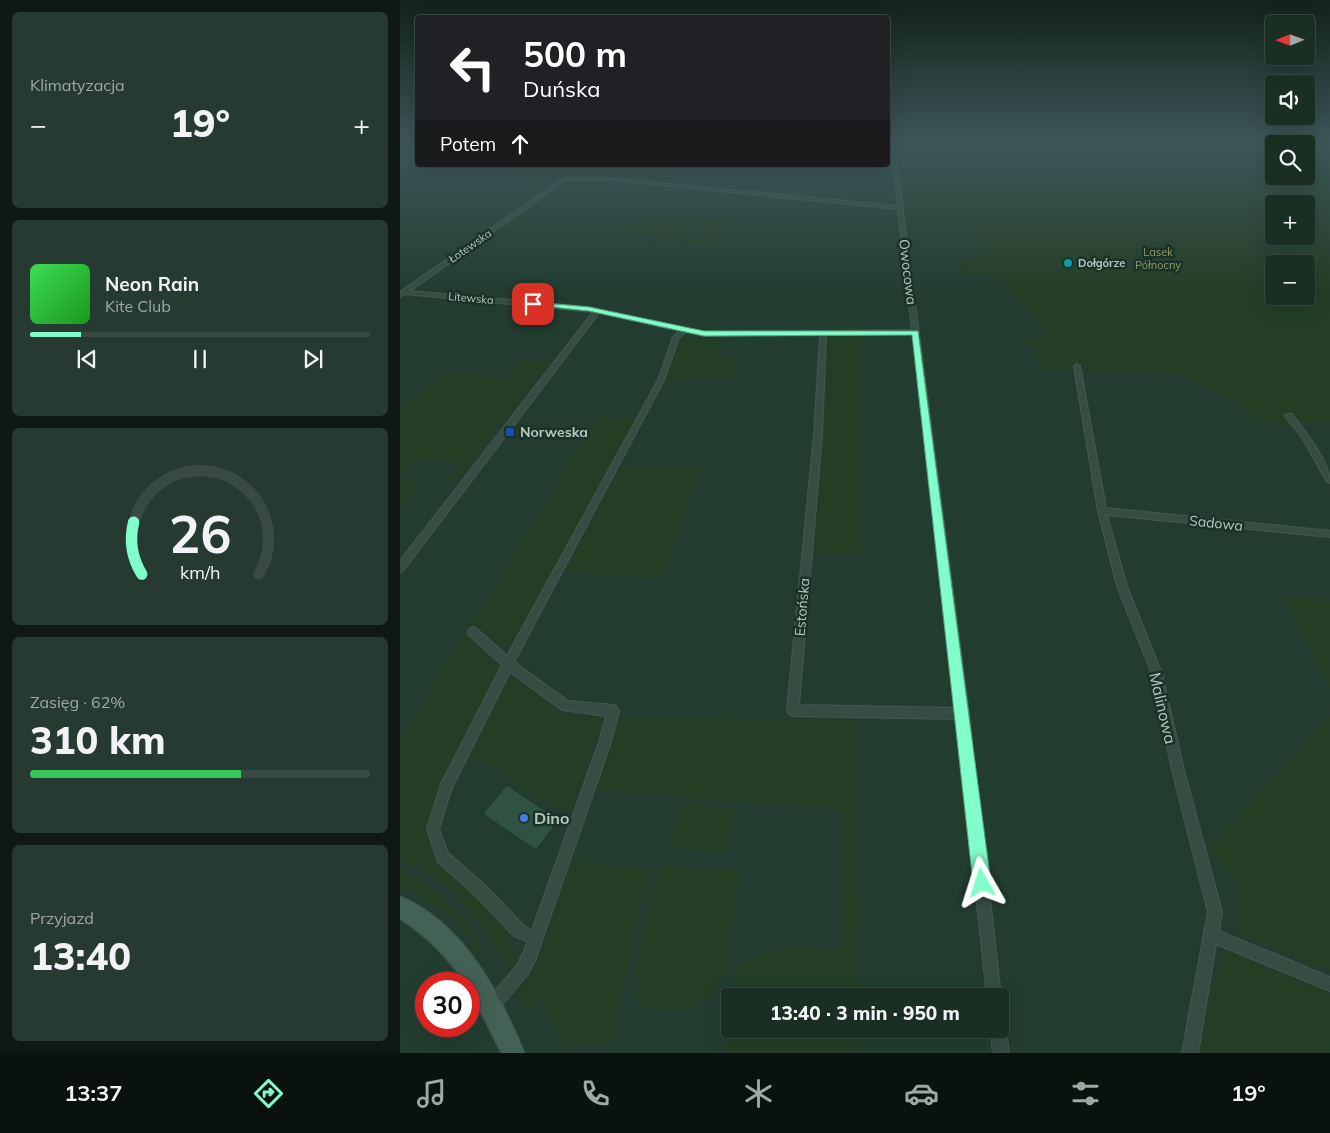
<!DOCTYPE html>
<html lang="pl">
<meta charset="utf-8">
<style>
body{margin:0;font-family:Mulish,sans-serif;background:#273a31;color:#f1f3f6;height:100vh;display:flex;flex-direction:column;font-size:19px;white-space:nowrap}
*{box-sizing:border-box;margin:0}
p{font-size:16px;color:#9fa8a6}
.icon{flex:none;width:28px;height:28px;fill:none;stroke:currentColor;stroke-width:2;stroke-linecap:round;stroke-linejoin:round}
.map{position:relative;flex:1;overflow:hidden}
.side{display:flex;flex-direction:column;gap:12px;padding:12px;background:#0e1914;width:400px}
.side>*{flex:none}
.guide{position:absolute;left:15px;top:15px;width:475px;height:152px;border-radius:5px;box-shadow:0 5px 20px #0002,0 0 0 1px #384a41;background:#202124;color:#fff;overflow:hidden}
.needle{width:32px;rotate:269deg}
.tools{position:absolute;left:865px;top:15px;display:grid;gap:10px}
.tools a{display:grid;place-items:center;width:50px;height:50px;border-radius:5px;background:#1a2e24;box-shadow:0 5px 20px #0002,0 0 0 1px #384a41;font-size:25px}
.speed{position:absolute;left:15px;top:972px;display:flex;gap:10px;font-size:25px;font-weight:700;text-align:center}
.speed>*{display:grid;place-content:center;width:65px;height:65px;border-radius:50%;background:#1a2e24;box-shadow:0 5px 20px #0002,0 0 0 1px #384a41;line-height:1}
.speed .limit{border:8px solid #d22;background:#fff;color:#111}
.pin{position:absolute;display:grid;place-items:center;width:42px;height:42px;color:#fff;margin:-21px;border-radius:10px;box-shadow:0 2px 8px #0006}
.me{position:absolute;width:55px;margin:-28px;rotate:354deg;stroke-linejoin:round;filter:drop-shadow(0 0 4px #0008)}
.turn{display:flex;align-items:center;gap:18px;height:105px;padding:0 25px;font-size:22px}
.turn .icon{width:65px;height:65px;stroke-width:2.5}
.turn b{display:block;font-size:35px;line-height:42px}
.then{display:flex;align-items:center;height:48px;padding:0 25px;background:#0003;gap:10px;font-size:19px}
.big{font-size:38px;font-weight:800;line-height:1.1}
.side .card{flex:1;display:flex;flex-direction:column;justify-content:center;gap:8px;min-width:0;padding:0 18px;border-radius:8px;background:#273a31}
.side .dial{align-items:center;gap:0}
.dial svg{height:130px;overflow:visible;fill:none;stroke:#384a41;stroke-width:7;stroke-linecap:round;text-anchor:middle}
.dial text{fill:#f1f3f6;stroke:none}
.song{display:flex;align-items:center;gap:15px}
.cover{width:60px;height:60px;border-radius:8px;background:linear-gradient(135deg,hsl(130 70% 55%),hsl(120 70% 35%))}
.played{height:5px;border-radius:2px;background:linear-gradient(90deg,#81fdc9 15%,#384a41 15%)}
.keys{display:flex;justify-content:space-around;direction:ltr}
.heat{display:flex;justify-content:space-between;align-items:center;font-size:28px;direction:ltr}
.charge{height:8px;border-radius:4px;background:linear-gradient(90deg,#34c759 62%,#384a41 0)}
.trip{position:absolute;left:321px;top:988px;width:288px;height:50px;border-radius:5px;background:#1a2e24;box-shadow:0 5px 20px #0002,0 0 0 1px #384a41;font-weight:800;line-height:50px;text-align:center}
.menu{display:flex;height:80px;justify-content:space-around;align-items:center;background:#0a120e;color:#9fa8a6}
.menu .icon{width:35px;height:35px}
.menu .current{color:#81fdc9}
.menu b{font-size:22px;color:#f1f3f6}
main{display:flex;flex:1;min-height:0}
.map>svg:first-child{display:block}
.green{fill:#243e26;fill-rule:evenodd}
.lines{fill:none;stroke-linecap:round;stroke-linejoin:round}
.street-casing{stroke:#42594f;stroke-width:2}
.secondary-casing{stroke:#42594f;stroke-width:3}
.street{fill:#364d43;fill-rule:evenodd}
.secondary{fill:#436154;fill-rule:evenodd}
.shaded-wall{fill:#22392e}
.building{fill:#305242;stroke:#22392e}
.route{fill:#81fdc9;stroke:#54a483}
.culture-dot{fill:#0f9aa8;stroke:#1b3228;stroke-width:2}
.transit-dot{fill:#1a4fb4;stroke:#1b3228;stroke-width:2}
.shop-dot{fill:#3f7fe0;stroke:#1b3228;stroke-width:2}
.labels{text-anchor:middle;dominant-baseline:central;stroke-width:5;stroke-linejoin:round;paint-order:stroke}
.far-street-label{font-size:11px;fill:#b1c9bf;stroke:#1b3228}
.far-park-label{font-size:11px;fill:#919b67;stroke:#1b3228}
.far-poi-label{font-size:11px;font-weight:bold;fill:#b1c9bf;stroke:#1b3228;text-anchor:start}
.street-label{font-size:14px;fill:#b1c9bf;stroke:#1b3228}
.poi-label{font-size:14px;font-weight:bold;fill:#b1c9bf;stroke:#1b3228;text-anchor:start}
.near-street-label{font-size:16px;fill:#b1c9bf;stroke:#1b3228}
.near-poi-label{font-size:16px;font-weight:bold;fill:#b1c9bf;stroke:#1b3228;text-anchor:start}
</style>
<main>
<section class="side">
<div class="card"><p>Klimatyzacja</p>
<div class="heat"><a>−</a><b class="big">19°</b><a>+</a></div>
</div>
<div class="card">
<div class="song"><i class="cover"></i><div><b>Neon Rain</b><p>Kite Club</p></div></div>
<div class="played"></div>
<div class="keys"><svg class="icon" aria-label="previous" viewBox="0 0 24 24"><path d="M18 5L8 12l10 7zM5 5v14"/></svg><svg class="icon" aria-label="pause" viewBox="0 0 24 24"><path d="M8 5v14M16 5v14"/></svg><svg class="icon" aria-label="next" viewBox="0 0 24 24"><path d="M6 5l10 7-10 7zM19 5v14"/></svg></div>
</div>
<div class="card dial"><svg viewBox="0 0 100 80">
<path d="M14 69A42 42 0 1 1 86 69"/>
<path d="M14 69A42 42 0 0 1 9 37" stroke="#81fdc9"/>
<text x="50" y="56" font-size="32" font-weight="700">26</text>
<text x="50" y="72" font-size="11">km/h</text>
</svg></div>
<div class="card"><p>Zasięg · 62%</p><b class="big">310 km</b><div class="charge"></div></div>
<div class="card"><p>Przyjazd</p><b class="big">13:40</b></div>
</section>
<div class="map">
<svg width="930" height="1053" viewBox="0 0 930 1053">
<rect width="100%" height="100%" fill="#223d30"/>
<path class="green" d="M496 143H930V424L872 425 783 374 641 369 629 339 645 338 635 314 594 276 562 274 557 260 587 256 575 238H567L563 224H503ZM874 144H906V176H874ZM874 204H906V236H874ZM874 264H906V296H874Z
M100 165H281L278 172 265 184 209 178 132 177 120 174 119 171 95 168Z
M270 218 296 219 269 237 284 230 300 218V226L282 242 254 241 261 238 252 241 255 236 212 230C219 224 256 220 266 223Z
M303 219 330 220 316 243H286L303 229Z
M433 336H462L461 554 414 553 428 338Z
M281 337H323L316 357 337 358 329 380H263L279 338Z
M124 359 150 362 135 379 107 376Z
M45 371 135 381 54 482 47 481 62 463 16 460 0 475V412Z
M199 416 235 418 117 639 111 645 102 646 72 623Z
M221 465 300 467 262 578 165 573Z
M0 478 21 482 0 507Z
M882 596 930 599V688Z
M66 633 100 668 39 788 26 830 32 853 37 862 102 919 110 935 107 939 115 959 111 973C78 924 59 881 0 860V737Z
M109 674 165 714 205 717 170 816 69 753Z
M930 714V971L851 939 838 925C835 890 843 871 806 852Z
M215 717 460 720 459 996H333L337 964 374 953 385 945 440 948 444 810 191 790Z
M281 804 334 808 328 852 269 847Z
M171 861 249 869 211 1042 164 1047 140 997 125 1012 116 991 129 972 132 979Z
M260 865 336 870 339 880 324 977 311 998 289 1010 270 1011 238 1005 232 982Z
M0 870C56 896 72 931 102 980 92 973 85 960 78 950 58 922 34 898 0 889Z
M824 950 930 993V1053H799L810 996Z
M330 1020V1029H459V1053H326Z"/>
<g class="lines">
<g class="street-casing">
<path id="street" d="M0 143H5L0 146Z
M493 143H497V166L569 714 601 996 600 1000V996H587L557 719 393 716 389 714 387 710 414 435 420 335 304 336 286 332 279 338 264 380 114 662 168 701 213 705 217 707 219 711 211 742 136 958 128 974 96 1012 91 1015 86 1012 83 1007 86 1002 118 964 128 942 113 935 76 896 38 862 27 829 41 784 102 665 69 635 68 632 69 629 73 627 77 629 107 656 258 380 273 337 280 331 199 313 3 571 0 572V561L193 312 5 294 0 297V292L164 178H208L498 206 493 166ZM166 180H208L498 209 512 330 304 332 189 307 10 291ZM513 334 556 708 399 705 422 435 426 335ZM110 672 162 710 206 716 199 742 132 930 123 925 86 886 48 853 39 829 51 790Z
M677 364 680 366 706 508 930 531V537L707 515 727 586 762 674 784 770 822 912 819 931 930 977V991L816 944 798 1053H782L808 912 772 770 752 674 717 586 698 511 674 366Z
M886 414H892C905 431 930 462 930 483L927 482 903 439 885 416Z
M600 1022 603 1024 606 1029 609 1053H593L590 1029H600Z"/>
</g>
<g class="secondary-casing">
<path id="secondary" d="M0 897C64 924 99 993 124 1053H102L69 988V984H66C49 957 27 936 0 918Z"/>
</g>
<use href="#street" class="street"/>
<use href="#secondary" class="secondary"/>
</g>
<path class="shaded-wall" d="M107 785 162 821 139 851 136 850Z"/>
<path class="building" d="M107 785 159 820 136 850 83 814Z"/>
<linearGradient id="sky" x2="0" y2="1"><stop stop-color="#13221a"/><stop offset="0.49" stop-color="#3e5759"/><stop offset="1" stop-color="#3e5759" stop-opacity="0"/></linearGradient>
<rect width="930" height="291" fill="url(#sky)"/>
<path class="route" d="M133 302 189 307 304 331H518L591 883 588 890 582 892 576 890 573 883 512 335 304 336 189 311 131 305V302Z"/>
<circle class="culture-dot" cx="668" cy="263" r="5"/>
<rect class="transit-dot" x="105" y="427" width="10" height="10" rx="2.5"/>
<circle class="shop-dot" cx="124" cy="818" r="5"/>
<g class="labels">
<g class="far-street-label">
<text transform="translate(70 246) rotate(-35)">Łotewska</text>
<text transform="translate(71 298) rotate(5)">Litewska</text>
</g>
<g class="far-park-label">
<text x="758" y="252">Lasek<tspan x="758" dy="13">Północny</tspan></text>
</g>
<g class="far-poi-label">
<text x="678" y="263">Dołgórze</text>
</g>
<g class="street-label">
<text transform="translate(508 272) rotate(83)">Owocowa</text>
<text transform="translate(816 523) rotate(6)">Sadowa</text>
<text transform="translate(402 607) rotate(-85)">Estońska</text>
</g>
<g class="poi-label">
<text x="120" y="432">Norweska</text>
</g>
<g class="near-street-label">
<text transform="translate(763 708) rotate(77)">Malinowa</text>
</g>
<g class="near-poi-label">
<text x="134" y="818">Dino</text>
</g>
</g>
</svg>
<div class="tools">
<a><svg class="needle" viewBox="-14 -14 28 28"><path d="M0-13l5 13h-10z" fill="#e53935"/><path d="M0 13l5-13h-10z" fill="#9fa8a6"/></svg></a>
<a><svg class="icon" aria-label="sound" viewBox="0 0 24 24"><path d="M4 9h4l5-4v14l-5-4H4zM17 9q2 3 0 6"/></svg></a>
<a><svg class="icon" aria-label="search" viewBox="0 0 24 24"><circle cx="10" cy="10" r="6"/><path d="M15 15l6 6"/></svg></a>
<a>+</a>
<a>−</a>
</div>
<div class="speed"><div class="limit">30</div></div>
<div class="pin" style="left:133px;top:304px;background:#d93025"><svg class="icon" aria-label="arrive" viewBox="0 0 24 24"><path d="M6 21V4h12l-3 4 3 4H6"/></svg></div>
<svg class="me" style="left:582px;top:883px" viewBox="-20 -20 40 40"><path d="M0-17L14 15 0 8-14 15z" fill="#81fdc9" stroke="#fff" stroke-width="4"/></svg>
<div class="trip">13:40 · 3 min · 950 m</div>
<div class="guide">
<div class="turn"><svg class="icon" aria-label="left" viewBox="0 0 24 24"><path d="M17 20v-9H6M10 6l-5 5 5 5"/></svg><div><b>500 m</b>Duńska</div></div>
<div class="then">Potem<svg class="icon" aria-label="ahead" viewBox="0 0 24 24"><path d="M12 20V5M6 11l6-6 6 6"/></svg></div>
</div>
</div>
</main>
<nav class="menu">
<b>13:37</b>
<svg class="icon current" aria-label="directions" viewBox="0 0 24 24"><path d="M12 3l9 9-9 9-9-9zM9 14v-3h6M13 9l2 2-2 2"/></svg>
<svg class="icon" aria-label="music" viewBox="0 0 24 24"><path d="M9 18V5l10-2v13"/><circle cx="6" cy="18" r="3"/><circle cx="16" cy="16" r="3"/></svg>
<svg class="icon" aria-label="phone" viewBox="0 0 24 24"><path d="M5 4h4l2 5-3 2q2 4 5 5l2-3 5 2v4C11 20 4 13 5 4z"/></svg>
<svg class="icon" aria-label="climate" viewBox="0 0 24 24"><path d="M12 3v18M4 7l16 10M4 17L20 7"/></svg>
<svg class="icon" aria-label="car" viewBox="0 0 24 24"><path d="M5 17H2v-5l4-1 3-4h7l3 4 3 1v5h-3M9 17h6M6 11h13"/><circle cx="7" cy="17" r="2"/><circle cx="17" cy="17" r="2"/></svg>
<svg class="icon" aria-label="filters" viewBox="0 0 24 24"><path d="M4 7h16M4 17h16"/><circle cx="9" cy="7" r="2"/><circle cx="15" cy="17" r="2"/></svg>
<b>19°</b>
</nav>
